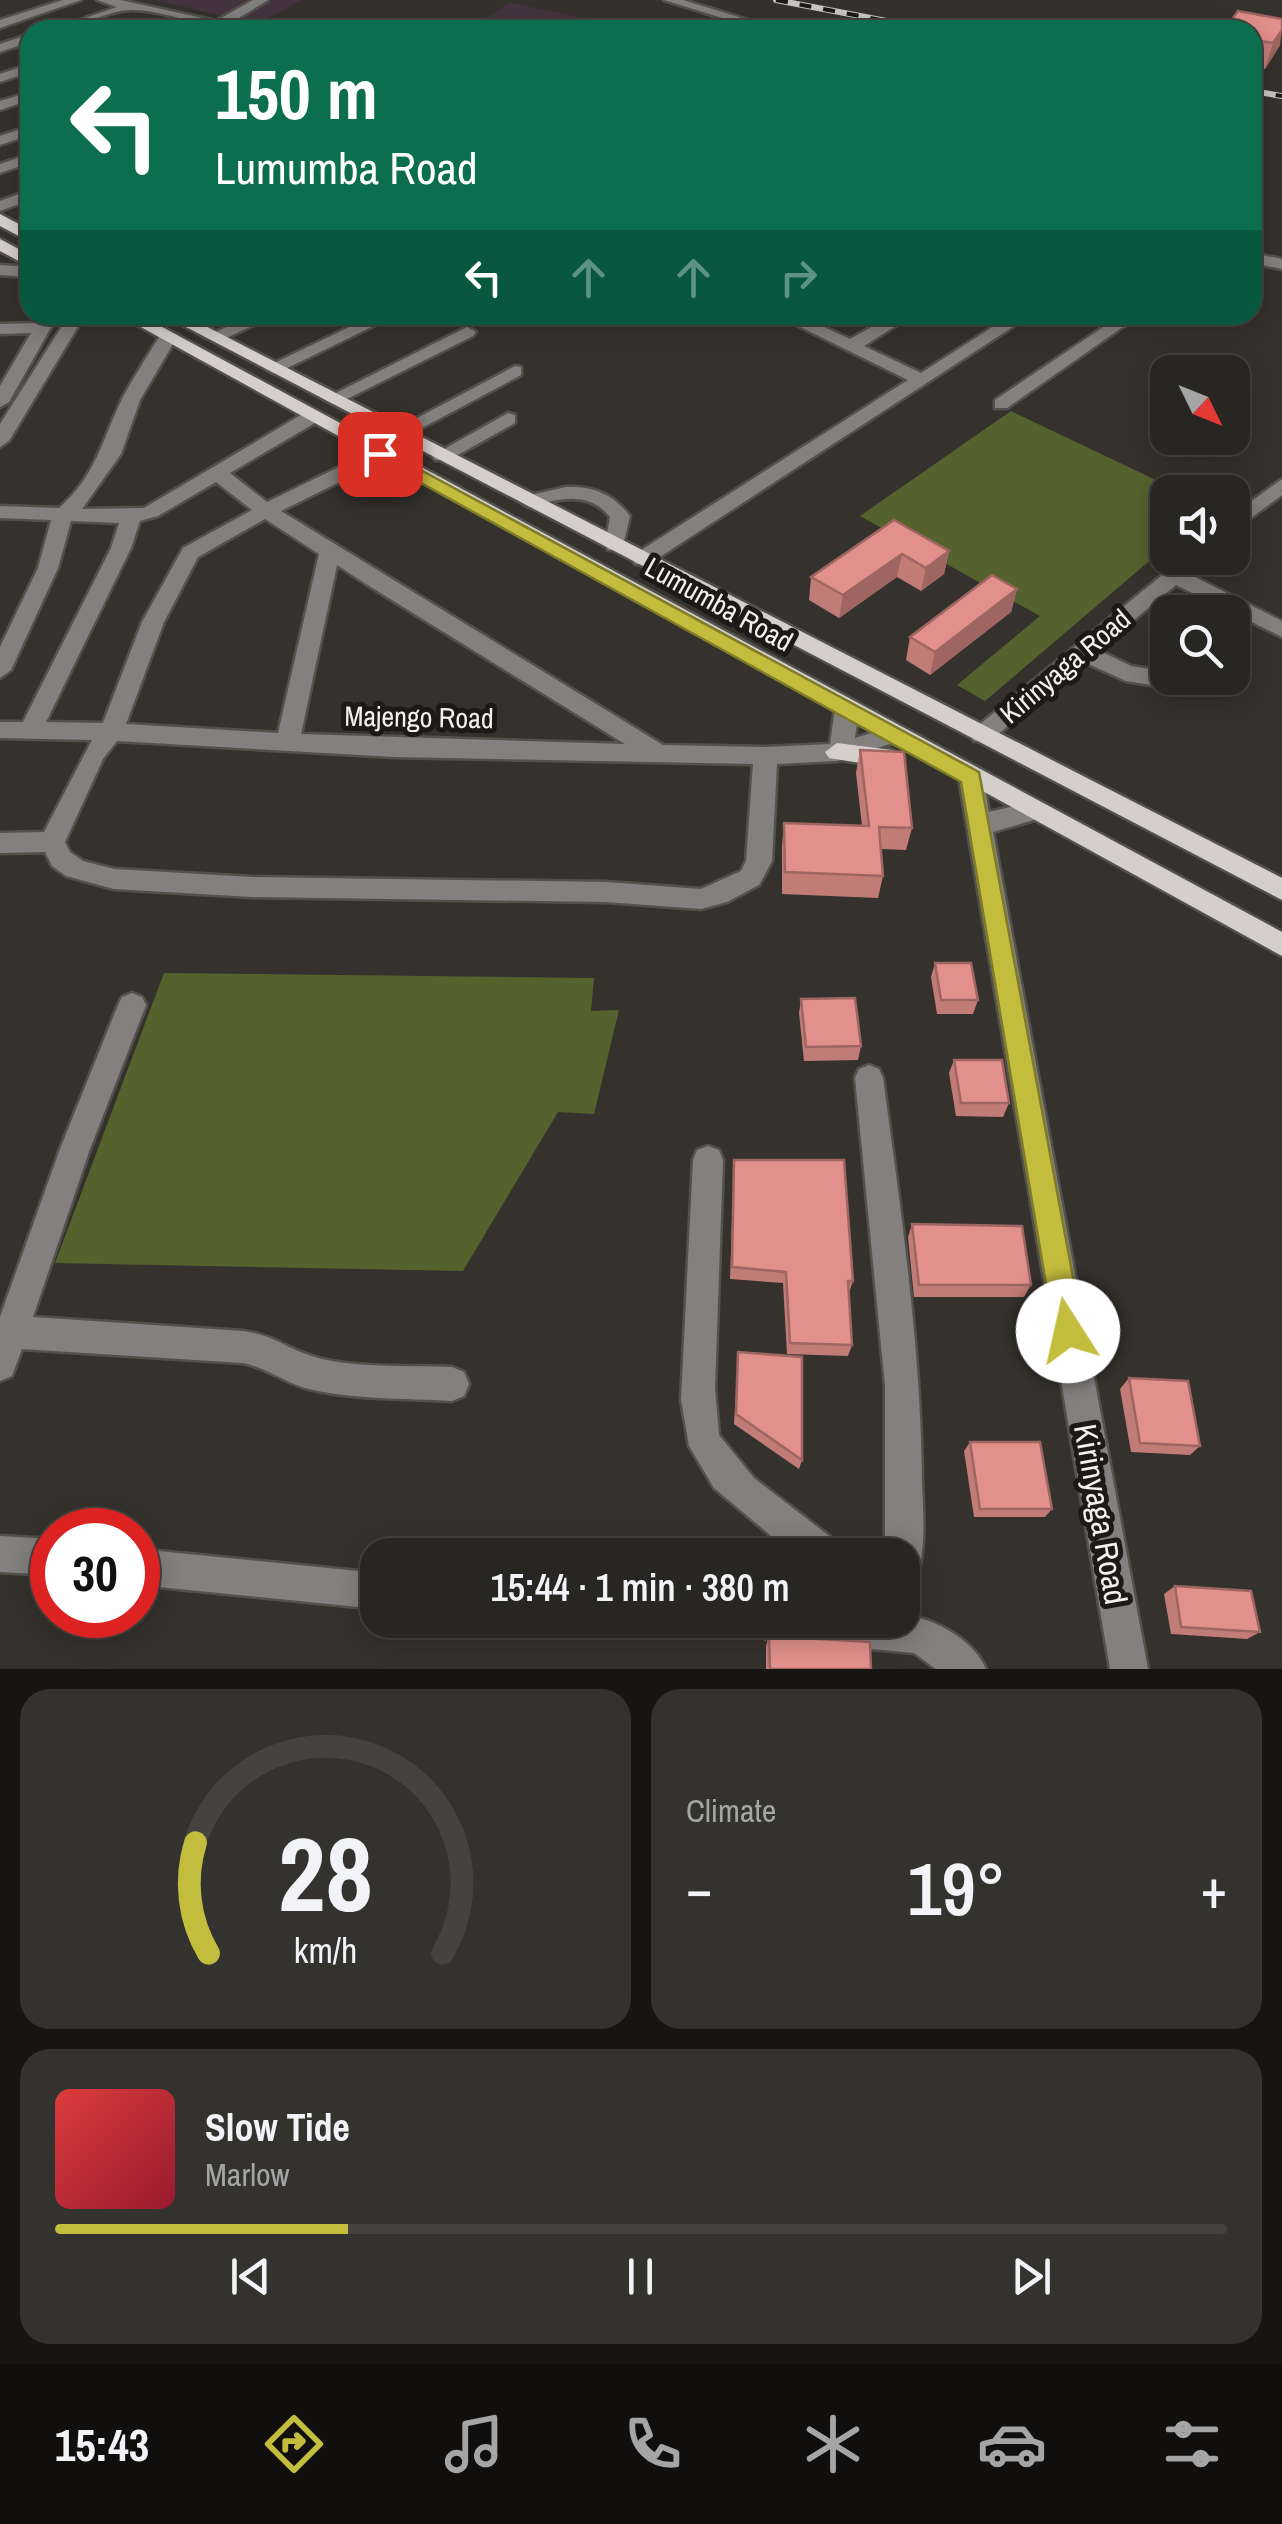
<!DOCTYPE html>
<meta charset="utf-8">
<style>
body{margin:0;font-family:"Archivo Narrow",sans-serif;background:#34322f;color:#f1f3f6;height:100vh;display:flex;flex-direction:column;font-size:38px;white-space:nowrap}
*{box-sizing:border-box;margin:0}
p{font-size:32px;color:#a5a5a5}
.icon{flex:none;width:55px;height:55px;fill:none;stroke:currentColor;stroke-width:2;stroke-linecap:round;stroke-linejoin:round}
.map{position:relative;height:1669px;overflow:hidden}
.drawer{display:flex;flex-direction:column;gap:20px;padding:20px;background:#161513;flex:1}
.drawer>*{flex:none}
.top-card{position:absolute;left:20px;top:20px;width:1242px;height:305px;border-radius:30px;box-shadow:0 5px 25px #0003,0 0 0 2px #444340;background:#0b6e4f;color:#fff;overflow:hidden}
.needle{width:65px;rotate:133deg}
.controls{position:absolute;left:1150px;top:355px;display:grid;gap:20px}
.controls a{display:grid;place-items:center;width:100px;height:100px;border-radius:20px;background:#282622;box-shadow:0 5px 25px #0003,0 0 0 2px #444340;font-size:50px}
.speed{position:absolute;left:30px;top:1508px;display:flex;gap:20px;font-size:50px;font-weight:700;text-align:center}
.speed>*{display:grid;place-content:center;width:130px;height:130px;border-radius:50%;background:#282622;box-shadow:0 5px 25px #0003,0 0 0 2px #444340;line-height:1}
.speed .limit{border:15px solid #d22;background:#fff;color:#111}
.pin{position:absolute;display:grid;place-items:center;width:85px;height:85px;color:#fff;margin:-42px;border-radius:20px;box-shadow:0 5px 15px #0006}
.me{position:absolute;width:110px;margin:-55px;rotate:350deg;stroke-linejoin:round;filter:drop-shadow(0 0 8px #0008)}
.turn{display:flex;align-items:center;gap:35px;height:210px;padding:0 30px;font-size:45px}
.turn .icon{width:130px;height:130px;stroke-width:2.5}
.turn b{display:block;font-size:70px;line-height:85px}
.lanes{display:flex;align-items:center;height:95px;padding:0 30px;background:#0003;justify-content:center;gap:50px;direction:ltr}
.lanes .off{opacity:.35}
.big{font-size:75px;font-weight:600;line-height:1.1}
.drawer .card{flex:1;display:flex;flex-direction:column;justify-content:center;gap:15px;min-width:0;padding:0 35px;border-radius:30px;background:#34322f}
.drawer .dial{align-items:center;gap:0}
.dial svg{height:260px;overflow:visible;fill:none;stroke:#444340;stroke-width:7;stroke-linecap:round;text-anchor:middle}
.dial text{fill:#f1f3f6;stroke:none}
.song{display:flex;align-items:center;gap:30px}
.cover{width:120px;height:120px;border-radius:15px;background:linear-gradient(135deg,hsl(0 70% 55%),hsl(350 70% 35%))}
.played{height:10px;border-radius:5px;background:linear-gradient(90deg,#c3bd3e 25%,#444340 25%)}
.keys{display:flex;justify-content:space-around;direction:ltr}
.heat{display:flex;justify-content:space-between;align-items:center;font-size:55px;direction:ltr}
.drawer .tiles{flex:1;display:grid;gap:20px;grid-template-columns:1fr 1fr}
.card:last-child{grid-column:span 2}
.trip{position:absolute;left:360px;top:1538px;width:560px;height:100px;border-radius:30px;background:#282622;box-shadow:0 5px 25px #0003,0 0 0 2px #444340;font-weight:600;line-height:100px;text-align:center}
.dock{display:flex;height:160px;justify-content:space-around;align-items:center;background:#100f0e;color:#a5a5a5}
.dock .icon{width:70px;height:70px}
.dock .selected{color:#c3bd3e}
.dock b{font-size:45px;color:#f1f3f6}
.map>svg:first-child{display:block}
.industrial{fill:#45343f}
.green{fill:#55622e}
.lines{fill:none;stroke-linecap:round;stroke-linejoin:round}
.minor-casing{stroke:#53514c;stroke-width:5}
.major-casing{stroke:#53514c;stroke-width:5}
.minor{fill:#83807f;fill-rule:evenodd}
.major{fill:#d4cfcb;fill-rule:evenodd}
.rail-casing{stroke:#c9c7c3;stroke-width:6}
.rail{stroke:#1b1a18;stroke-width:4;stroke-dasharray:12;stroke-linecap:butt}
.wall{fill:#c27c78}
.shaded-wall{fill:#9e6562}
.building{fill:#e2908c;stroke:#9e6562;stroke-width:2.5}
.route{fill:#c3bd3e;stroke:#7f7b28;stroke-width:2.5}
.labels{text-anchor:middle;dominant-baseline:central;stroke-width:10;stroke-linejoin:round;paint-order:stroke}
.street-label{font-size:28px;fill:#f3f1ee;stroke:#1b1a18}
.near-street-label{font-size:32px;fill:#f3f1ee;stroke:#1b1a18}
</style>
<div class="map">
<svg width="1282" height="1669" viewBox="0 0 1282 1669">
<rect width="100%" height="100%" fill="#35322d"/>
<path class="industrial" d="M155 0H302L257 24Z
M510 3 593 20 643 30H468Z"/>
<path class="green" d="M1011 411 1181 492H1168L1167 546 985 701 957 685 1040 616 860 516Z
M164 973 594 978 591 1011 619 1010 594 1114 558 1112 463 1271 55 1263Z"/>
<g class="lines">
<g class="minor-casing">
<path id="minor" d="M63 0H81L0 28V20Z
M97 0H120L216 21 253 0H268L229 24 247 30C207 30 166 10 132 10 105 10 79 30 50 30L117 7Z
M664 0H683L781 30H761Z
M30 34V42L0 52V44Z
M30 64V72L0 82V74Z
M30 92V100L0 110V101Z
M30 126V135L0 145V136Z
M30 154V163L0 173V164Z
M30 190V200L0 211V201Z
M1252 253 1282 259V269L1252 263Z
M0 265 30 267V277L0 275Z
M42 315H58L9 402 0 407V386L31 333 0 334V324L37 323Z
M69 315H85L9 441 0 447V424Z
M252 315H275L220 341 205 337Z
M374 315H396L279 372 273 373 264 368Z
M776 315H798L850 339 893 315H913L864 346 921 373 1011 315H1031L649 564H635L632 559 635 554 908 380Z
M1121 315H1140L1007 408H995V400Z
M467 327 476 332 473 336 339 403 333 404 324 399Z
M168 332 177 337 140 400 121 454 82 509 144 508 306 412H320V420L230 473 267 502 374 450H388V458L281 511 663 745 766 747 830 744 835 708 847 700 859 708 855 738 894 726 906 734 902 740 837 761 777 764 772 861 763 878 759 885 727 902 701 909 606 902 252 897 114 889 66 876 52 866 45 852 0 853V833L44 832 92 740 0 738V722H23L111 548 119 523 71 521 58 568 11 670 0 678V647L38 568 51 520 0 518V506L59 508C96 476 102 440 122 399 133 378 147 357 159 337ZM216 482 252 510 183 548 142 622 103 723 46 722 131 548 140 521 158 516ZM265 519 319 554 278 733 126 724 164 622 198 557ZM337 565 366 584 625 744 301 734ZM117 741 394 757 753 764 746 861 741 871 701 889 606 882 252 877 114 869 83 861 70 852 65 842 103 759Z
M515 366 521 367V375L405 437H391L389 433Z
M508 413 515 415V423L449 460H435L432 456Z
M1282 479V495L1232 532V515Z
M566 487C594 486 613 494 630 516L622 550H608L605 545 610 517C588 490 558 499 529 507L519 501 522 497Z
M1183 558H1205L1189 574 1282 621V637L1176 585 1098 650 1131 666 1168 672V678H1197L1200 683 1197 689 1189 691 1126 681 1084 662 990 741H974L970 735 974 729Z
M971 769 983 778 989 812 1032 802 1041 804 1044 811 1041 818 993 832 1148 1669H1110L959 778Z
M132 993 142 997 146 1005 90 1149 33 1317 243 1331C275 1336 282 1346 309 1355 347 1369 411 1365 452 1367L464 1372 469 1384 464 1396 452 1401C405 1398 355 1400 309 1389 285 1383 268 1368 243 1363L22 1349 12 1376 0 1381V1317L60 1149 118 1005 122 997Z
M869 1065 879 1069 883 1078C901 1212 921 1347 922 1482 923 1513 927 1552 915 1581L902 1586V1555H885V1386L855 1078 859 1069Z
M708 1146 719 1150 723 1160 715 1388 719 1435 754 1478 837 1542 842 1555H794L714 1488 689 1446 681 1400 693 1160 697 1150Z
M0 1536 52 1539V1575L0 1572Z
M138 1549 378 1573V1609L138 1585Z
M902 1615C933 1617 974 1640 986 1669H936L914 1653 766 1639 753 1633 747 1620H902Z"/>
</g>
<g class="major-casing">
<path id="major" d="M0 214 30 230V242L0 226Z
M0 239 30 255V267L0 251Z
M119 315H140L1282 932V956Z
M163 315H184L1282 878V900Z
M837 743 892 750 904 759 892 768 829 758 825 752Z"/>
</g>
<use href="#minor" class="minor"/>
<use href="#major" class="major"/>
<g class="rail-casing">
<path id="rail" d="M776 0 934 30
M1252 91 1282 96"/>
</g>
<use href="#rail" class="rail"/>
</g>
<path class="wall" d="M1252 30 1280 45 1265 69 1252 67Z
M894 520 949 551 944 574 921 591 897 577 839 618 809 600 811 577Z
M1017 589 1011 612 930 675 906 660 910 637Z
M860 750 912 828 906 850 881 849 883 876 878 898 782 894V846L784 823 862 826 856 773Z
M935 963 978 1000 973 1014H937L931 977Z
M801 999 861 1046 858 1060 804 1061 799 1013Z
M954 1060 1009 1103 1003 1117 956 1116 949 1073Z
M734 1160 853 1281 849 1293 852 1345 848 1356 787 1354 783 1283 730 1279Z
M912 1224 1031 1285 1024 1297H914L908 1237Z
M738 1352 802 1460 799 1469 734 1424Z
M1129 1378 1200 1446 1190 1455 1131 1452 1120 1389Z
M970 1442 1052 1509 1045 1517H974L964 1451Z
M1175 1586 1260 1632 1247 1639 1171 1634 1164 1594Z
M769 1636 871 1669H766V1646Z"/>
<path class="shaded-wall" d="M1282 30 1280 45 1265 69 1273 43Z
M949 551 944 574 921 591 926 568Z
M902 554 897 577 839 618 843 595Z
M1017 589 1011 612 930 675 935 652Z"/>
<path class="building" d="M1238 11 1282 19V30L1273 43 1252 40V30H1224Z
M894 520 949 551 926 568 902 554 843 595 811 577Z
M992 575 1017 589 935 652 910 637Z
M860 750 904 752 912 828 879 827 883 876 785 872 784 823 869 826Z
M935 963H971L978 1000H941Z
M855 998 861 1046 806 1047 801 999Z
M954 1060H1002L1009 1103H961Z
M734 1160H844L853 1281H848L852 1345 790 1343 786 1272 732 1267Z
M912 1224 1022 1226 1031 1285H919Z
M738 1352 802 1357V1460L736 1414Z
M1129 1378 1188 1381 1200 1446 1140 1443Z
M970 1442H1040L1052 1509H980Z
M1175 1586 1251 1591 1260 1632 1181 1627Z
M769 1636 870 1642 871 1669H770Z"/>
<path class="route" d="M380 448 979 772 1083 1331 1079 1342 1068 1346 1058 1342 1054 1331 961 782 374 457V450Z"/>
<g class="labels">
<g class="street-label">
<text transform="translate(719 604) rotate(29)">Lumumba Road</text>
<text transform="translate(1065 666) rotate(-40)">Kirinyaga Road</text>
<text transform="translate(419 717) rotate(1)">Majengo Road</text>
</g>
<g class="near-street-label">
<text transform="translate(1101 1514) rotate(80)">Kirinyaga Road</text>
</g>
</g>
</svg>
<div class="controls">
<a><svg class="needle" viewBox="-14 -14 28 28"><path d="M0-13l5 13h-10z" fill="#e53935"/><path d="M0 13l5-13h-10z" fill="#a5a5a5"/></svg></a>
<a><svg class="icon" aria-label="sound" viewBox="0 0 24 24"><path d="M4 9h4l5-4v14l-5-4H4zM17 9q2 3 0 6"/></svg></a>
<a><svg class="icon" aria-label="search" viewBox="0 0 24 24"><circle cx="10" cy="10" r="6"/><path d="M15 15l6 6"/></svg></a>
</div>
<div class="speed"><div class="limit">30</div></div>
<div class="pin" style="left:380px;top:454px;background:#d93025"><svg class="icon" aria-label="arrive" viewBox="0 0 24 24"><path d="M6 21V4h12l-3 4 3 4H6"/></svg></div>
<svg class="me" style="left:1068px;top:1331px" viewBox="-20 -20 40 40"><circle r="19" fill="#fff"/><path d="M0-13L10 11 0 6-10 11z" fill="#c3bd3e"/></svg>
<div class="trip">15:44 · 1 min · 380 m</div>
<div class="top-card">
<div class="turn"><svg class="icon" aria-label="left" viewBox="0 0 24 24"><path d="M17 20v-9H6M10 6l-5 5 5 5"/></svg><div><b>150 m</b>Lumumba Road</div></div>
<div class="lanes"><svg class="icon" aria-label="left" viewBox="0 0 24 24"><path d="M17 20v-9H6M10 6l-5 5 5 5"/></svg><svg class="icon off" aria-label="ahead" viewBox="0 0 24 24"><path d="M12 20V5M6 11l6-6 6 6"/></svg><svg class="icon off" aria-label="ahead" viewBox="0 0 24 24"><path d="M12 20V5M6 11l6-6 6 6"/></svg><svg class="icon off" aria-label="right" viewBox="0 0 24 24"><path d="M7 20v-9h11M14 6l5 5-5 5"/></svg></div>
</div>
</div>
<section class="drawer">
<div class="tiles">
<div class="card dial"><svg viewBox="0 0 100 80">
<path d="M14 69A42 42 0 1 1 86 69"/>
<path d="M14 69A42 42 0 0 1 10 35" stroke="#c3bd3e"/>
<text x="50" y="56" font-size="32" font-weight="700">28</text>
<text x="50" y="72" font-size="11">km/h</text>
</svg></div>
<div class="card"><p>Climate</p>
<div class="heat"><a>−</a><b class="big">19°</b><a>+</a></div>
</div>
<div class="card">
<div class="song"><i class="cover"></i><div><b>Slow Tide</b><p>Marlow</p></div></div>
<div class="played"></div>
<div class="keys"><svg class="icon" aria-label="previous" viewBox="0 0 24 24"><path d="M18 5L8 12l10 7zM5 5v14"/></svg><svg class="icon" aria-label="pause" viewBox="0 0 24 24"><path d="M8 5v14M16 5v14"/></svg><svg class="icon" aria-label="next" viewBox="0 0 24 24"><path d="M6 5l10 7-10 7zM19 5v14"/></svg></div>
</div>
</div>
</section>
<nav class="dock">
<b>15:43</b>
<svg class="icon selected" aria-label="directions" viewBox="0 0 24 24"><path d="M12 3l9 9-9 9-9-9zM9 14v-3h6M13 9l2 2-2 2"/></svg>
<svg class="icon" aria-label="music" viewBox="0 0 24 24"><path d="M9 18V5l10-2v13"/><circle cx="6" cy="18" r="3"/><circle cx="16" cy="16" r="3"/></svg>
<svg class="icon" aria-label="phone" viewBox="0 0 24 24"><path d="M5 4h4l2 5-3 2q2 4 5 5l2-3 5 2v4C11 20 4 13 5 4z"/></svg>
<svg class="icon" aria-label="climate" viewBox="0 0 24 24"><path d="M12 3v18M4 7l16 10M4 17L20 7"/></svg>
<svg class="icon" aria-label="car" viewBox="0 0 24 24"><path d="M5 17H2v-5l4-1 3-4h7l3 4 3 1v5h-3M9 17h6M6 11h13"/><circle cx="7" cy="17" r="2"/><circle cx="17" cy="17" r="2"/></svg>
<svg class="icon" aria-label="filters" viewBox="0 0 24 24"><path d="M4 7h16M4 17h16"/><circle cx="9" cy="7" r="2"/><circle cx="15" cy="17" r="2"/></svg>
</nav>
